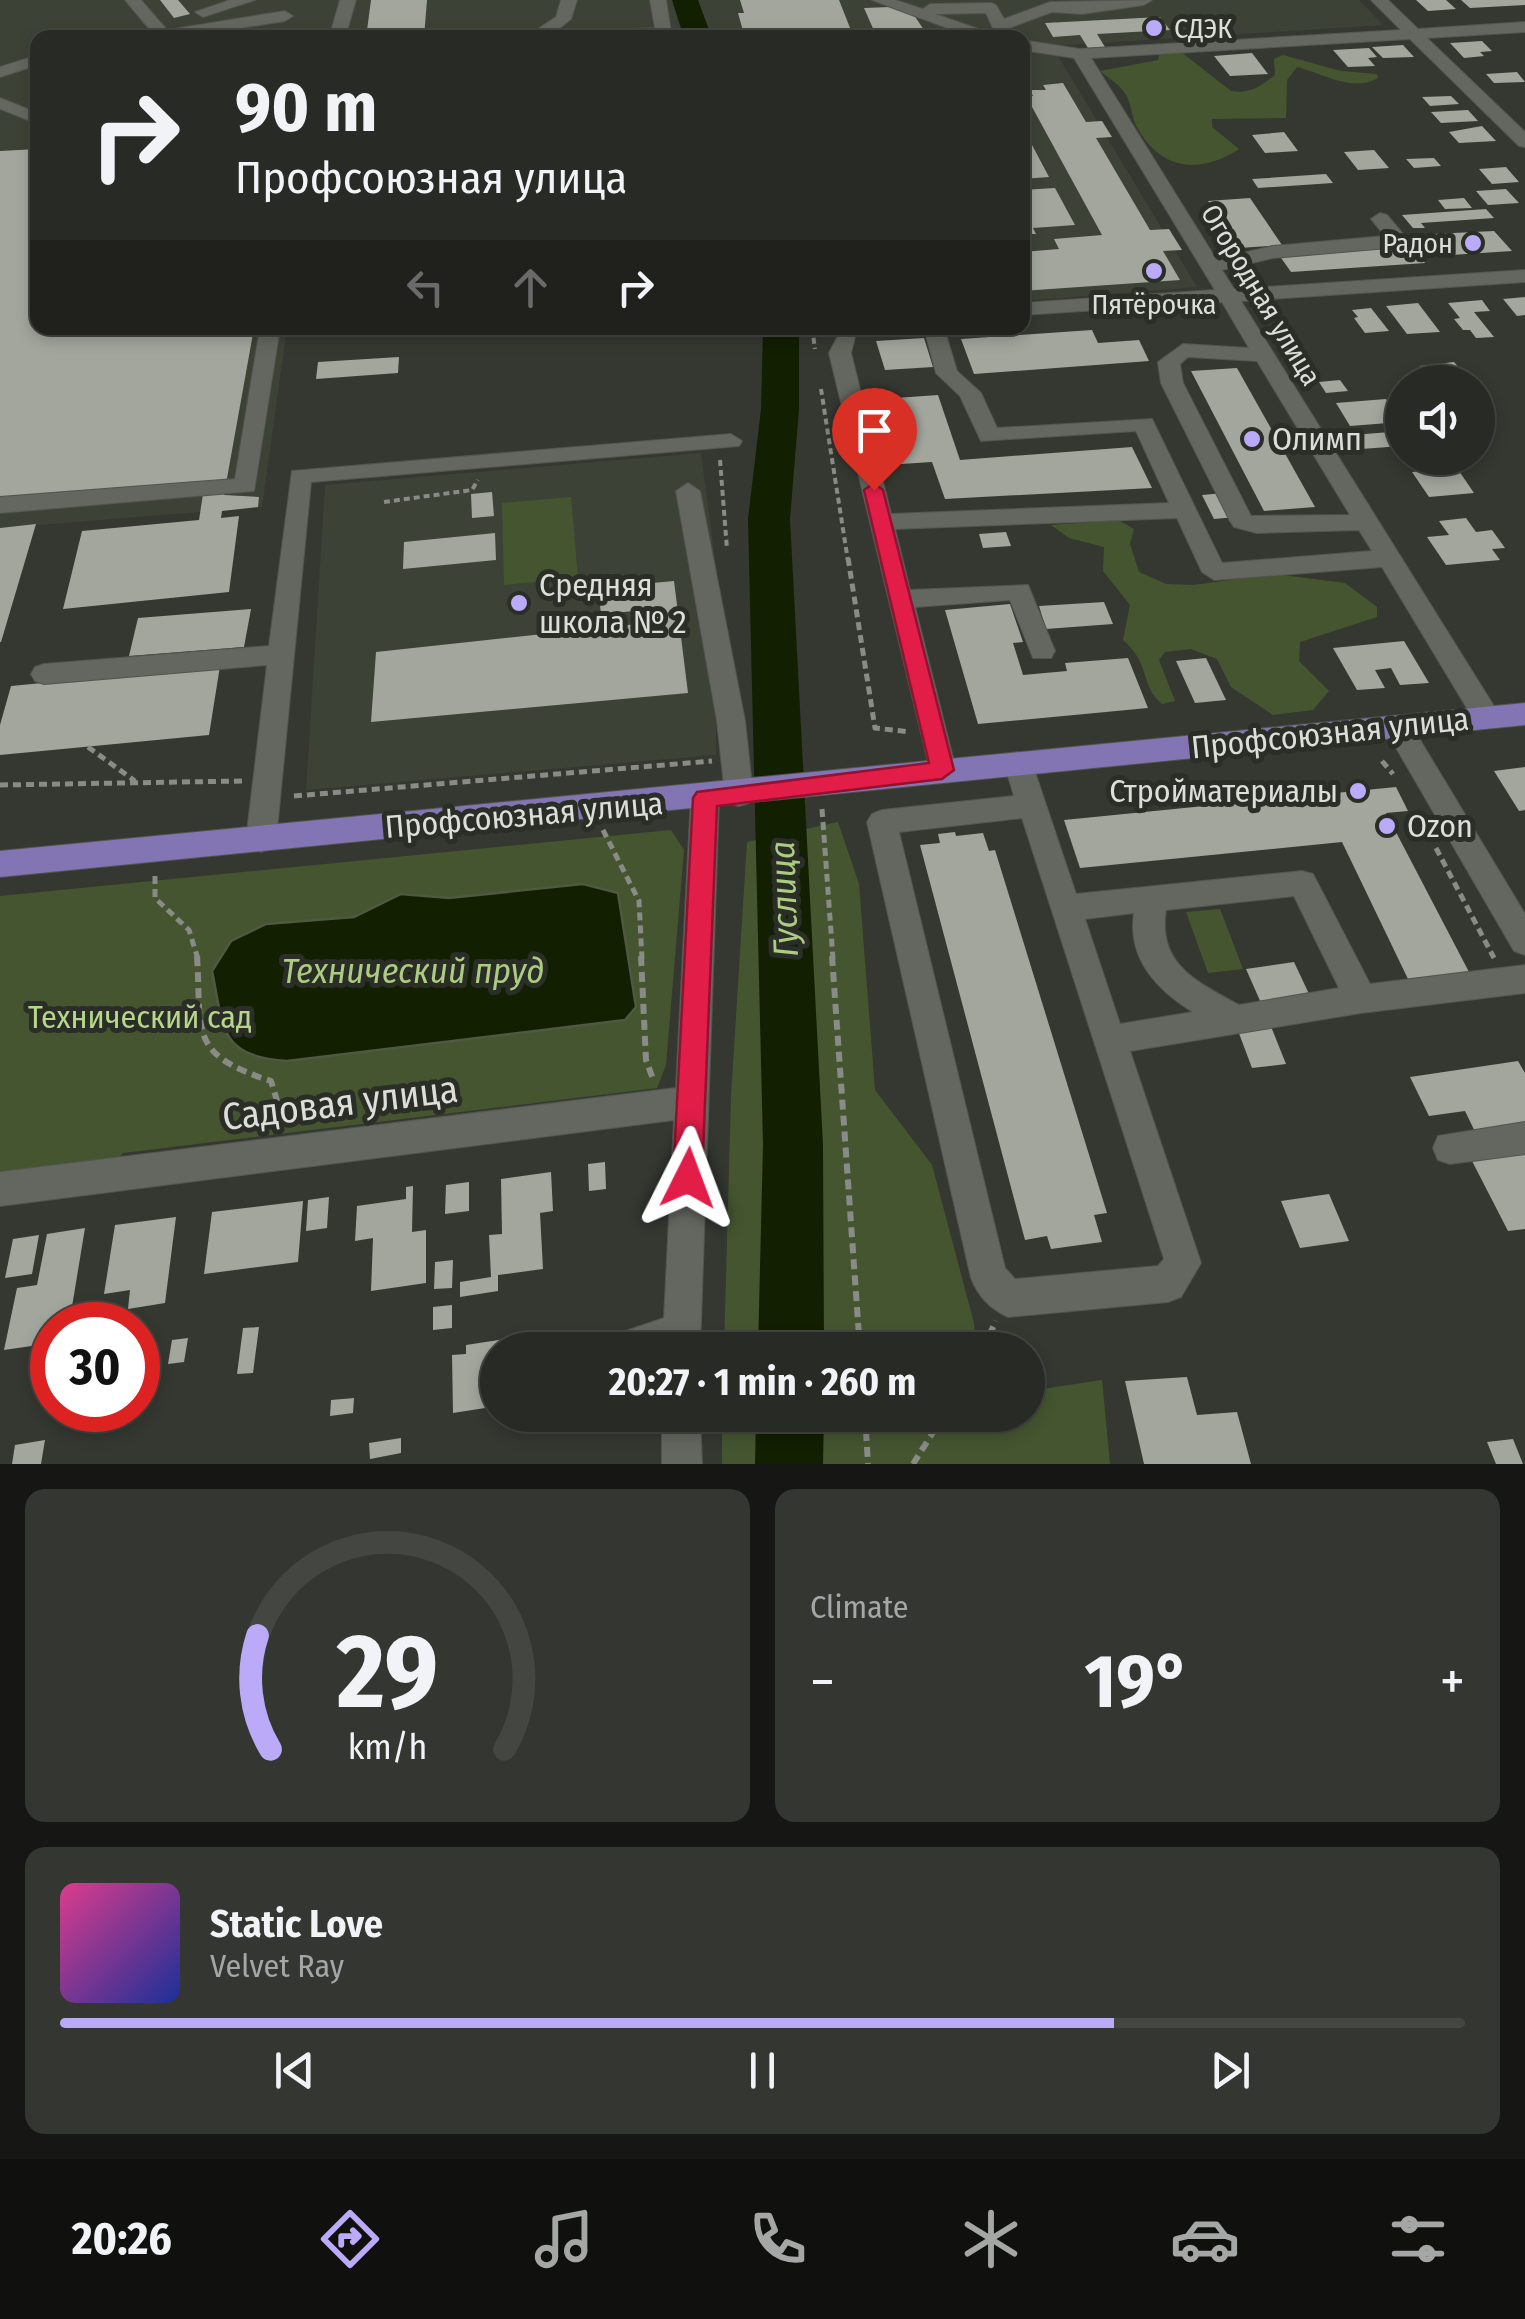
<!DOCTYPE html>
<meta charset="utf-8">
<style>
body{margin:0;font-family:"Fira Sans Condensed",sans-serif;background:#343632;color:#f1f3f6;height:100vh;display:flex;flex-direction:column;font-size:38px;white-space:nowrap}
*{box-sizing:border-box;margin:0}
p{font-size:32px;color:#a5a7a7}
.icon{flex:none;width:55px;height:55px;fill:none;stroke:currentColor;stroke-width:2;stroke-linecap:round;stroke-linejoin:round}
.map{position:relative;height:1464px;overflow:hidden}
.sheet{display:flex;flex-direction:column;gap:25px;padding:25px;background:#161714;flex:1}
.sheet>*{flex:none}
.hud{position:absolute;left:30px;top:30px;width:1000px;height:305px;border-radius:20px;box-shadow:0 5px 15px #0003,0 0 0 2px #444642;background:#282a25;color:#f1f3f6;overflow:hidden}
.controls{position:absolute;left:1385px;top:365px;display:grid;gap:20px}
.controls a{display:grid;place-items:center;width:110px;height:110px;border-radius:50%;background:#282a25;box-shadow:0 5px 15px #0003,0 0 0 2px #444642;font-size:50px}
.speed{position:absolute;left:30px;top:1302px;display:flex;gap:20px;font-size:50px;font-weight:700;text-align:center}
.speed>*{display:grid;place-content:center;width:130px;height:130px;border-radius:50%;background:#282a25;box-shadow:0 5px 15px #0003,0 0 0 2px #444642;line-height:1}
.speed .limit{border:15px solid #d22;background:#fff;color:#111}
.pin{position:absolute;display:grid;place-items:center;width:85px;height:85px;color:#fff;margin:-102px -42px;border-radius:50% 50% 50% 0;rotate:-45deg;box-shadow:0 0 10px #0007}
.pin .icon{rotate:45deg}
.me{position:absolute;width:110px;margin:-55px;rotate:3deg;stroke-linejoin:round;filter:drop-shadow(0 0 8px #0008)}
.turn{display:flex;align-items:center;gap:35px;height:210px;padding:0 40px;font-size:45px}
.turn .icon{width:130px;height:130px;stroke-width:2.5}
.turn b{display:block;font-size:70px;line-height:85px}
.lanes{display:flex;align-items:center;height:95px;padding:0 40px;background:#0003;justify-content:center;gap:50px;direction:ltr}
.lanes .off{opacity:.35}
.big{font-size:75px;font-weight:700;line-height:1.1}
.sheet .card{flex:1;display:flex;flex-direction:column;justify-content:center;gap:15px;min-width:0;padding:0 35px;border-radius:20px;background:#343632}
.sheet .dial{align-items:center;gap:0}
.dial svg{height:260px;overflow:visible;fill:none;stroke:#444642;stroke-width:7;stroke-linecap:round;text-anchor:middle}
.dial text{fill:#f1f3f6;stroke:none}
.song{display:flex;align-items:center;gap:30px}
.cover{width:120px;height:120px;border-radius:15px;background:linear-gradient(135deg,hsl(330 70% 55%),hsl(230 70% 35%))}
.played{height:10px;border-radius:5px;background:linear-gradient(90deg,#baaaf7 75%,#444642 75%)}
.keys{display:flex;justify-content:space-around;direction:ltr}
.heat{display:flex;justify-content:space-between;align-items:center;font-size:55px;direction:ltr}
.sheet .tiles{flex:1;display:grid;gap:25px;grid-template-columns:1fr 1fr}
.card:last-child{grid-column:span 2}
.trip{position:absolute;left:480px;top:1332px;width:565px;height:100px;border-radius:50px;background:#282a25;box-shadow:0 5px 15px #0003,0 0 0 2px #444642;font-weight:700;line-height:100px;text-align:center}
.dock{display:flex;height:160px;justify-content:space-around;align-items:center;background:#10110f;color:#a5a7a7}
.dock .icon{width:70px;height:70px}
.dock .active{color:#baaaf7}
.dock b{font-size:45px;color:#f1f3f6}
.map>svg:first-child{display:block}
.built{fill:#3c4236}
.green{fill:#455530}
.water{fill:#121f00;stroke:#4f5841;stroke-width:2.5}
.lines{fill:none;stroke-linecap:round;stroke-linejoin:round}
.river{fill:#121f00;fill-rule:evenodd}
.building{fill:#a2a69d}
.minor-casing{stroke:#52544f;stroke-width:2}
.major-casing{stroke:#52544f;stroke-width:2}
.path-far2{stroke:#898b86;stroke-width:4;stroke-dasharray:6 4;stroke-linecap:butt}
.path-far1{stroke:#898b86;stroke-width:5;stroke-dasharray:8 5;stroke-linecap:butt}
.path{stroke:#898b86;stroke-width:6;stroke-dasharray:10 6;stroke-linecap:butt}
.minor{fill:#63675f;fill-rule:evenodd}
.major{fill:#8375b3;fill-rule:evenodd}
.route{fill:#e11d48;stroke:#92132f;stroke-width:2.5}
.poi-dot{fill:#baaaf7;stroke:#2b2e27;stroke-width:4}
.labels{text-anchor:middle;dominant-baseline:central;stroke-width:10;stroke-linejoin:round;paint-order:stroke}
.far-poi-label{font-size:28px;fill:#dcdeda;stroke:#2b2e27;text-anchor:start}
.far-street-label{font-size:28px;fill:#dcdeda;stroke:#2b2e27}
.poi-label{font-size:32px;fill:#dcdeda;stroke:#2b2e27;text-anchor:start}
.street-label{font-size:32px;fill:#dcdeda;stroke:#2b2e27}
.park-label{font-size:32px;fill:#b6d68b;stroke:#2b2e27}
.water-label{font-size:35px;font-style:italic;fill:#accc82;stroke:#2b2e27}
.near-street-label{font-size:38px;fill:#dcdeda;stroke:#2b2e27}
</style>
<div class="map">
<svg width="1525" height="1464" viewBox="0 0 1525 1464">
<rect width="100%" height="100%" fill="#353831"/>
<path class="built" d="M0 0H1359L1383 25 1052 46 1197 287 1023 301 1022 38H38V328H287L262 507 0 528Z
M701 453 736 721 716 724V755L306 790 325 485Z"/>
<path class="green" d="M1160 50 1181 52 1231 91C1251 94 1261 86 1275 75L1274 59 1283 55 1341 71 1377 74 1378 78C1353 93 1322 73 1297 67L1287 80 1286 118 1212 119V127L1239 149C1201 174 1162 171 1138 129 1131 118 1132 102 1124 92 1119 84 1107 77 1100 71L1158 60Z
M571 497 578 578 504 585 502 503Z
M1118 520 1134 529 1130 544 1139 572 1166 584 1193 585 1274 574 1345 583 1377 607V617L1300 642 1299 661 1329 691 1313 710 1273 715 1231 687 1217 659 1191 649 1165 652 1159 660 1175 701 1162 704C1140 686 1151 664 1123 640L1130 605 1103 571 1104 547 1069 538 1051 525Z
M838 822 859 884 875 1090 932 1165 974 1323 976 1350H724L731 1096 747 842Z
M671 830 684 850 666 1065 657 1088 123 1153 114 1163 0 1173V896Z
M1220 909 1243 969 1208 973 1186 912Z
M1102 1380 1110 1464H722V1415H1028V1391Z"/>
<path class="water" d="M583 884 618 893 636 1007 625 1020 287 1061C219 1056 224 1029 212 971L231 941 266 924 354 917 401 894 449 898Z"/>
<g class="lines">
<path class="river" d="M672 0H698L712 38H684Z
M763 328H799V409L790 519 823 1145 824 1350H758L763 1145 748 519 761 409Z
M756 1415H824L823 1464H755Z"/>
</g>
<path class="building" d="M160 0H178L190 14 174 18Z
M371 0H427L424 38H366Z
M740 0H839L854 38H745L738 13H744Z
M1416 0H1446L1456 9 1428 11Z
M1461 0H1525V5L1470 8Z
M890 7 912 12 924 30 875 33 864 8Z
M1160 17 1170 30 1097 34 1105 47 1088 48 1080 35 1053 37 1045 23Z
M1482 41 1492 51 1480 52 1484 56 1464 58 1450 43Z
M1403 45 1414 57 1383 58 1372 47Z
M1369 48 1377 57 1368 58 1375 66 1348 67 1333 50Z
M1252 53 1268 74 1230 76 1214 56Z
M1517 72 1525 82 1494 83 1486 74Z
M1063 83 1086 122 1102 121 1112 137 1096 138 1150 230 1169 229 1182 250 1163 251 1180 280 1022 291V252L1059 249 1054 239 1102 235 1026 96H1033L1030 90H1046L1043 85Z
M1451 96 1459 104 1430 106 1422 97Z
M1468 110 1478 121 1441 123 1431 112Z
M1022 126 1049 177 1022 179Z
M1482 126 1496 141 1459 143 1449 132Z
M1284 132 1298 151 1265 153 1252 135Z
M38 149V328H254L224 495 259 497 258 507 222 511 221 518 239 516 229 592 63 609 82 531 199 520 205 481 0 497V151Z
M1374 150 1389 168 1358 170 1344 152Z
M1434 158 1441 166 1414 168 1406 159Z
M1506 167 1519 182 1492 184 1479 169Z
M1326 174 1333 183 1258 188 1252 179Z
M1055 188 1075 225 1033 228 1036 234H1022V190Z
M1506 189 1519 203 1488 205 1476 191Z
M1250 198 1282 245 1239 248 1208 201Z
M1464 198 1472 208 1445 209 1438 200Z
M1486 209 1494 218 1421 223 1425 228H1413L1402 215Z
M1494 231 1512 251 1451 255 1434 234Z
M1411 245 1425 263 1291 272 1279 255Z
M1525 297V315L1517 316 1503 299Z
M1482 300 1490 311 1474 312 1494 337 1476 338 1470 330H1463L1454 319 1460 318 1448 303Z
M1418 303 1440 332 1407 334 1386 306Z
M1371 308 1389 331 1365 333 1354 318 1358 317 1352 310Z
M1092 330 1098 343 1139 340 1149 361 974 374 961 339Z
M924 338 933 367 885 370 876 341Z
M399 357 398 373 316 379 318 362Z
M1454 362 1465 375 1430 379 1420 366Z
M1237 368 1315 507 1264 511 1191 371Z
M1340 380 1348 391 1326 393 1319 382Z
M938 395 960 460 1132 447 1152 488 945 499 932 462 901 464 882 399Z
M1386 399 1401 422 1350 426 1336 403Z
M1402 431V446L1361 449 1353 435Z
M1457 468 1474 493 1429 497 1412 472Z
M492 492 494 516 472 518 471 494Z
M1224 493 1236 517 1214 519 1202 495Z
M1466 518 1476 532 1492 530 1505 548 1492 549 1500 560 1446 565 1427 537 1449 535 1439 521Z
M36 524 1 642H0V528Z
M1006 532 1011 546 983 548 979 534Z
M495 533 496 560 403 569 404 542Z
M674 581 688 693 371 722 376 652 637 624 635 611 601 614 598 588Z
M1104 602 1113 624 1046 629 1039 606Z
M1010 604 1023 642 1013 643 1023 675 1067 671 1065 663 1128 658 1148 708 978 724 945 610Z
M251 609 244 647 129 656 138 618Z
M1404 641 1429 683 1400 685 1391 668 1375 670 1385 688 1357 690 1333 648Z
M1206 658 1226 700 1195 703 1176 661Z
M220 666 209 735 0 755V725L11 686Z
M1525 767V810L1519 811 1494 771Z
M1396 787 1408 811 1386 813 1469 972 1408 979 1342 842 1080 868 1064 820Z
M955 832 956 836 983 833 989 851 995 850 1107 1213 1094 1215 1102 1242 1051 1249 1047 1236 1025 1240 920 845 940 843 938 834Z
M1294 962 1310 996 1261 1003 1246 969Z
M1270 1024 1286 1064 1252 1068 1237 1028Z
M1518 1061 1525 1073V1131L1478 1138 1465 1111 1429 1116 1410 1077Z
M1525 1153V1229L1508 1231 1472 1161Z
M605 1162 606 1189 589 1191 588 1164Z
M551 1172 553 1211 540 1213 543 1269 498 1275V1291L460 1297V1282L491 1277 489 1235 502 1234 501 1179Z
M469 1182V1211L445 1214 446 1185Z
M413 1186 412 1232 426 1230V1283L371 1291 373 1238 355 1241 357 1206 406 1199V1187Z
M1329 1194 1349 1241 1300 1248 1281 1201Z
M329 1197 327 1228 306 1231 308 1200Z
M303 1201 298 1262 204 1274 212 1212Z
M176 1217 165 1303 128 1309 130 1290 104 1294 115 1225Z
M85 1228 69 1325H52V1343L4 1350 17 1288 37 1285 47 1234Z
M39 1235 32 1274 5 1278 13 1239Z
M453 1260 452 1288 434 1289 435 1262Z
M452 1305V1328L433 1330V1307Z
M259 1327 253 1373 237 1374 243 1328Z
M518 1337 519 1350H498V1406L453 1413 452 1355 466 1354V1345Z
M188 1338 184 1362 168 1364 172 1340Z
M1187 1377 1197 1415 1237 1412 1251 1464H1144L1125 1381Z
M354 1398 353 1413 330 1416 331 1400Z
M401 1438V1453L370 1459 369 1443Z
M1513 1439 1523 1464H1496L1487 1442Z
M45 1440 41 1464H12L15 1445Z"/>
<g class="lines">
<g class="minor-casing">
<path id="minor" d="M125 0H141L167 30 285 11 293 16 285 21 178 38H137L152 32Z
M230 0H255L203 17 195 12Z
M340 0H356L345 38H329Z
M561 0H577L571 19 555 32 655 28 650 0H666L672 38H524L556 17Z
M872 0H895L923 9 930 4 991 3 996 5 1004 19 1050 2 1152 0 1144 5 1082 14 1052 12 1009 28 1014 38H974ZM986 13 996 35 935 14Z
M1371 0H1388L1418 29 1525 22V32L1427 38 1525 132V147L1519 146 1410 39 1091 58 1216 259 1273 246 1385 236 1371 219 1380 213 1387 215 1409 241 1399 247 1273 258 1222 270 1234 289 1525 270V282L1241 301 1497 711 1501 718 1497 725H1477L1382 567 1214 580 1202 572 1177 518 895 529 910 590 1028 585 1055 651 1051 658H1033L1010 600 915 607 956 770 952 778 942 781 932 778 829 353 842 328H866L855 337 851 353 891 514 1169 503 1136 431 981 441 960 396 936 373 924 328H944L957 371 981 393 997 428 1152 419 1222 563 1372 551 1359 530 1257 533 1234 527 1230 521 1161 383 1158 362 1183 344 1249 348 1222 302 1022 315V303L1215 290 1074 58 1022 50V40L1080 49 1401 30ZM1188 357 1257 361 1350 515 1251 516 1183 383 1180 364Z
M38 55V65L0 77V67Z
M0 98 38 113V124L0 109Z
M260 328H280L254 491 0 513V497L235 479Z
M731 434 742 441 739 446 311 482 276 840 271 848 261 852 251 848 246 840 267 665 44 684 35 681 31 674 35 667 44 664 269 646 292 471Z
M688 483 700 491 745 721 753 795 749 803 739 806 729 803 725 795 717 721 676 491Z
M1398 717 1408 720 1525 914V955L1514 951 1384 727 1388 720Z
M1018 752 1028 755 1032 763 1076 894 1302 871 1313 874 1370 984 1525 965V993L1361 1013 1130 1051 1201 1263 1181 1297 1168 1302 1008 1317C990 1309 978 1296 971 1278L867 822 872 814 882 810 1014 796 1004 763 1008 755ZM1022 818 1164 1259 1158 1266 1015 1279 1005 1268 899 832ZM1294 896 1339 988 1239 1005C1197 982 1157 964 1166 910ZM1134 913C1127 959 1157 990 1193 1012L1120 1024 1085 919Z
M705 787 715 790 719 798 700 1350H602L608 1337 664 1318 674 1120 0 1206V1172L676 1088 691 798 695 790Z
M1525 1122V1154L1450 1164 1438 1160 1433 1148 1438 1136Z
M662 1415H700L702 1464H662Z"/>
</g>
<g class="major-casing">
<path id="major" d="M1525 703V725L0 877V851Z"/>
</g>
<path class="path-far2" d="M812 328 815 349
M821 389 848 561
M720 460 727 549
M384 502 472 490 478 480"/>
<path class="path-far1" d="M848 558 875 728 910 732
M88 747 135 781
M1382 761 1393 774
M0 785 242 781
M294 796 712 761
M822 809 833 959
M603 830 639 901 642 959
M1436 848 1494 958
M155 876V898L189 930 198 959"/>
<path class="path" d="M197 956C202 1032 187 1054 271 1081L285 1127
M641 956 646 1060 653 1079
M832 956 860 1350
M982 1350 996 1321
M865 1415 868 1464
M913 1464 944 1415"/>
<use href="#minor" class="minor"/>
<use href="#major" class="major"/>
</g>
<path class="route" d="M874 483 883 490 954 770 942 779 717 806 702 1178 698 1188 688 1192 678 1188 673 1178 693 798 697 792 929 763 864 490Z"/>
<g class="poi-dot">
<circle cx="1154" cy="28" r="10"/>
<circle cx="1473" cy="243" r="10"/>
<circle cx="1154" cy="271" r="10"/>
<circle cx="1252" cy="439" r="10"/>
<circle cx="519" cy="603" r="10"/>
<circle cx="1358" cy="791" r="10"/>
<circle cx="1387" cy="826" r="10"/>
</g>
<g class="labels">
<g class="far-poi-label">
<text x="1174" y="28">СДЭК</text>
<text x="1453" y="243" text-anchor="end">Радон</text>
<text x="1154" y="304" text-anchor="middle">Пятёрочка</text>
</g>
<g class="far-street-label">
<text transform="translate(1261 295) rotate(59)">Огородная улица</text>
</g>
<g class="poi-label">
<text x="1272" y="439">Олимп</text>
<text x="539" y="585">Средняя<tspan x="539" dy="37">школа № 2</tspan></text>
<text x="1338" y="791" text-anchor="end">Стройматериалы</text>
<text x="1407" y="826">Ozon</text>
</g>
<g class="street-label">
<text transform="translate(1330 733) rotate(-6)">Профсоюзная улица</text>
<text transform="translate(524 815) rotate(-5)">Профсоюзная улица</text>
</g>
<g class="park-label">
<text x="140" y="1017">Технический сад</text>
</g>
<g class="water-label">
<text transform="translate(784 899) rotate(-92)">Гуслица</text>
<text x="413" y="971">Технический пруд</text>
</g>
<g class="near-street-label">
<text transform="translate(340 1103) rotate(-7)">Садовая улица</text>
</g>
</g>
</svg>
<div class="controls">
<a><svg class="icon" aria-label="sound" viewBox="0 0 24 24"><path d="M4 9h4l5-4v14l-5-4H4zM17 9q2 3 0 6"/></svg></a>
</div>
<div class="speed"><div class="limit">30</div></div>
<div class="pin" style="left:874px;top:490px;background:#d93025"><svg class="icon" aria-label="arrive" viewBox="0 0 24 24"><path d="M6 21V4h12l-3 4 3 4H6"/></svg></div>
<svg class="me" style="left:688px;top:1178px" viewBox="-20 -20 40 40"><path d="M0-17L14 15 0 8-14 15z" fill="#e11d48" stroke="#fff" stroke-width="4"/></svg>
<div class="trip">20:27 · 1 min · 260 m</div>
<div class="hud">
<div class="turn"><svg class="icon" aria-label="right" viewBox="0 0 24 24"><path d="M7 20v-9h11M14 6l5 5-5 5"/></svg><div><b>90 m</b>Профсоюзная улица</div></div>
<div class="lanes"><svg class="icon off" aria-label="left" viewBox="0 0 24 24"><path d="M17 20v-9H6M10 6l-5 5 5 5"/></svg><svg class="icon off" aria-label="ahead" viewBox="0 0 24 24"><path d="M12 20V5M6 11l6-6 6 6"/></svg><svg class="icon" aria-label="right" viewBox="0 0 24 24"><path d="M7 20v-9h11M14 6l5 5-5 5"/></svg></div>
</div>
</div>
<section class="sheet">
<div class="tiles">
<div class="card dial"><svg viewBox="0 0 100 80">
<path d="M14 69A42 42 0 1 1 86 69"/>
<path d="M14 69A42 42 0 0 1 10 34" stroke="#baaaf7"/>
<text x="50" y="56" font-size="32" font-weight="700">29</text>
<text x="50" y="72" font-size="11">km/h</text>
</svg></div>
<div class="card"><p>Climate</p>
<div class="heat"><a>−</a><b class="big">19°</b><a>+</a></div>
</div>
<div class="card">
<div class="song"><i class="cover"></i><div><b>Static Love</b><p>Velvet Ray</p></div></div>
<div class="played"></div>
<div class="keys"><svg class="icon" aria-label="previous" viewBox="0 0 24 24"><path d="M18 5L8 12l10 7zM5 5v14"/></svg><svg class="icon" aria-label="pause" viewBox="0 0 24 24"><path d="M8 5v14M16 5v14"/></svg><svg class="icon" aria-label="next" viewBox="0 0 24 24"><path d="M6 5l10 7-10 7zM19 5v14"/></svg></div>
</div>
</div>
</section>
<nav class="dock">
<b>20:26</b>
<svg class="icon active" aria-label="directions" viewBox="0 0 24 24"><path d="M12 3l9 9-9 9-9-9zM9 14v-3h6M13 9l2 2-2 2"/></svg>
<svg class="icon" aria-label="music" viewBox="0 0 24 24"><path d="M9 18V5l10-2v13"/><circle cx="6" cy="18" r="3"/><circle cx="16" cy="16" r="3"/></svg>
<svg class="icon" aria-label="phone" viewBox="0 0 24 24"><path d="M5 4h4l2 5-3 2q2 4 5 5l2-3 5 2v4C11 20 4 13 5 4z"/></svg>
<svg class="icon" aria-label="climate" viewBox="0 0 24 24"><path d="M12 3v18M4 7l16 10M4 17L20 7"/></svg>
<svg class="icon" aria-label="car" viewBox="0 0 24 24"><path d="M5 17H2v-5l4-1 3-4h7l3 4 3 1v5h-3M9 17h6M6 11h13"/><circle cx="7" cy="17" r="2"/><circle cx="17" cy="17" r="2"/></svg>
<svg class="icon" aria-label="filters" viewBox="0 0 24 24"><path d="M4 7h16M4 17h16"/><circle cx="9" cy="7" r="2"/><circle cx="15" cy="17" r="2"/></svg>
</nav>
